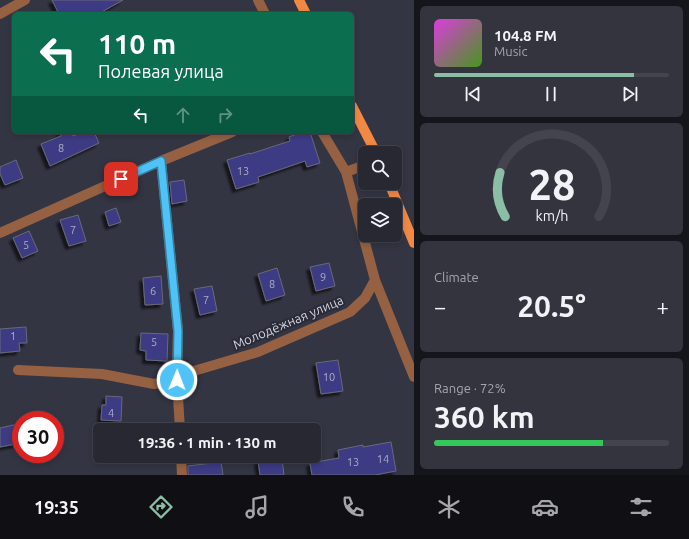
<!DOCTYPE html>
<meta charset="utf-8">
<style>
body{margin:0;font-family:Ubuntu,sans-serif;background:#33343e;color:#f1f3f6;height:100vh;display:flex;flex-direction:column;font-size:15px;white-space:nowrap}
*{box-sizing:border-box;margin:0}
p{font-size:13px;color:#a4a6ac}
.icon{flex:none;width:22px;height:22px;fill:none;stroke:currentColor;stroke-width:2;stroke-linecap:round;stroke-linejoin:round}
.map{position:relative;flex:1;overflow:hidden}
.panel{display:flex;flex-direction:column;gap:6px;padding:6px;background:#15161c;width:275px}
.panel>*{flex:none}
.banner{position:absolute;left:12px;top:12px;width:342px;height:122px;border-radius:6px;box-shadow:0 2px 6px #0003,0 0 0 1px #43444d;background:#0b6e4f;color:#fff;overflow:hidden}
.buttons{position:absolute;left:358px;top:146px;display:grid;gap:8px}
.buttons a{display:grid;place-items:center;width:44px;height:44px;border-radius:6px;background:#272832;box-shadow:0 2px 6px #0003,0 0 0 1px #43444d;font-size:20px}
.speed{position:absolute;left:12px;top:411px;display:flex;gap:8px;font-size:20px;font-weight:700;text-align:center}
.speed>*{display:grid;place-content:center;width:52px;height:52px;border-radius:50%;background:#272832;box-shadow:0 2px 6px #0003,0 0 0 1px #43444d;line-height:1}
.speed .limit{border:6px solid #d22;background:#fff;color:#111}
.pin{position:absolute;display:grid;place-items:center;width:34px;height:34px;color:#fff;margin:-17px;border-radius:8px;box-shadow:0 2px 6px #0006}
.me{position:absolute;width:44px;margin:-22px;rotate:1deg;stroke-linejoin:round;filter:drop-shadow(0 0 3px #0008)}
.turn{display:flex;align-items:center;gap:14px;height:84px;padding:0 20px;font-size:18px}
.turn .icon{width:52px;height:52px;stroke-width:2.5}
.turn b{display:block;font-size:28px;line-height:34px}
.lanes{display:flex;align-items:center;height:38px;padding:0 20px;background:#0003;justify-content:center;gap:20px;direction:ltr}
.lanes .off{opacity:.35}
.big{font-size:30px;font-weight:600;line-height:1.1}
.panel .card{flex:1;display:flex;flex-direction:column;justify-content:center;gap:6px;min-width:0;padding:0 14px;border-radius:6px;background:#33343e}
.panel .dial{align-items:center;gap:0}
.dial svg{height:104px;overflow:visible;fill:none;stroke:#43444d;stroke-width:7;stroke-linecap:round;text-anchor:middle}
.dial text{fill:#f1f3f6;stroke:none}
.song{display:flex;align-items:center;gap:12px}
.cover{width:48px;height:48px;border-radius:6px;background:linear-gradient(135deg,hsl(300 70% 55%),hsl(100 70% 35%))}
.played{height:4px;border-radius:2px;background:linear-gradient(90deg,#8abfa5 85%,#43444d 85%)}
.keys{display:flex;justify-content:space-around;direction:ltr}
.heat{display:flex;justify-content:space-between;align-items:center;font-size:22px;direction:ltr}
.charge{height:6px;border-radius:3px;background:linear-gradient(90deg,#34c759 72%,#43444d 0)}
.trip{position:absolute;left:93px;top:423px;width:228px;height:40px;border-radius:6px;background:#272832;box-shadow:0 2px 6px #0003,0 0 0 1px #43444d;font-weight:600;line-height:40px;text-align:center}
.dock{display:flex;height:64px;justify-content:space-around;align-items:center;background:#101014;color:#a4a6ac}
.dock .icon{width:28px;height:28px}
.dock .active{color:#8abfa5}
.dock b{font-size:18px;color:#f1f3f6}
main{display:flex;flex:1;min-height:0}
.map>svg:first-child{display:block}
.building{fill:#3d3a83;stroke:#686979;filter:url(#shadow)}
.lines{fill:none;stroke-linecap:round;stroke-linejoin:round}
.minor{stroke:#956142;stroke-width:10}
.major{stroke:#f18843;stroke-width:10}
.route-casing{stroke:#337fa1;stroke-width:10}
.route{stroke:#4fc3f7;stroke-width:7}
.labels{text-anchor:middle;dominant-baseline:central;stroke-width:4;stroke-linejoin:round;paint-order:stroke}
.number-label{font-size:11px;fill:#adadc6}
.street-label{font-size:13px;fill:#d2d3dc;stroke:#2a2b39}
</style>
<main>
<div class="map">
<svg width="414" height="475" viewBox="0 0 414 475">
<defs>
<filter id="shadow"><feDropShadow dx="-3.5" dy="3.5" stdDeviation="1" flood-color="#0009"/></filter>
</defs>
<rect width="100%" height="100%" fill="#343543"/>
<path class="building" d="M52 0H123L98 14H59Z
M59 132H71L73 136 83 132H94L99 143 50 166 41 144 61 136Z
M302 132H310L320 163 307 167 305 161 258 177 259 182 236 189 227 160 250 153V154L290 141 289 137Z
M16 160 23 178 5 185 0 174V167Z
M184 180 187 201 172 204 170 182Z
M116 208 121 222 109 226 105 212Z
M78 215 86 241 69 246 60 220Z
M29 231 38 251 22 258 13 238Z
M329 263 335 286 316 291 310 267Z
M277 268 285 295 266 301 258 274Z
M161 276 163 304 145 305 143 278Z
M212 286 217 311 200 315 194 289Z
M26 327 27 343H19L20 351 0 353V329Z
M141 333 168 334 167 361 146 360V351L140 350Z
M338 360 343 391 321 394 316 363Z
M106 396 122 397 121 421 101 420 102 405H106Z
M18 424 21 443 0 447V428Z
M391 442 396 471 375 475H312L310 463 339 458 338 450 363 445V447Z
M282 459 284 475H260L258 461Z
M221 462 223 475H188V466Z"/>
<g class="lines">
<path class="minor" d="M258 0 265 14
M0 14 25 0
M161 161 178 331 177 380 180 430
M346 172 365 165
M0 233 161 161 232 132
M375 280 414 377
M18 370 102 374 154 384 177 380 187 373 258 352 350 312 365 298 375 280 346 172 322 132
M181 456 182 475"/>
<path class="major" d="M299 0 306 14
M352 106 376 153
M389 183 414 243"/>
</g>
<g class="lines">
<g class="route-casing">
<path id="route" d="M121 179 161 161 178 331 177 380"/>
</g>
<use href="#route" class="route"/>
</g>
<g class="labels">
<g class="number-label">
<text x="61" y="148">8</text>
<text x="243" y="171">13</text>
<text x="73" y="230">7</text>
<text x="26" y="245">5</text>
<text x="323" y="277">9</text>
<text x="272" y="284">8</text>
<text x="153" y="291">6</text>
<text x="206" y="300">7</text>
<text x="13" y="336">1</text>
<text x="154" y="342">5</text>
<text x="329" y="377">10</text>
<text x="111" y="413">4</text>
<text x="383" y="459">14</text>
<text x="353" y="462">13</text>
</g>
<g class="street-label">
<text transform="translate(288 322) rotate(-23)">Молодёжная улица</text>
</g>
</g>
</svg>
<div class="buttons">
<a><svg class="icon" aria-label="search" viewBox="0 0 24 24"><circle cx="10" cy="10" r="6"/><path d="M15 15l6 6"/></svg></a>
<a><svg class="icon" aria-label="layers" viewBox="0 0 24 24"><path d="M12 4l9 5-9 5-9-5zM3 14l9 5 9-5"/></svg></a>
</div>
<div class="speed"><div class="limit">30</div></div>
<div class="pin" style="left:121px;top:179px;background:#d93025"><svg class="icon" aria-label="arrive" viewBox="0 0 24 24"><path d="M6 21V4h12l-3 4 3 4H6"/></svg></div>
<svg class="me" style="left:177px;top:380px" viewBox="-20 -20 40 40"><circle r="17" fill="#4fc3f7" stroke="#fff" stroke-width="3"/><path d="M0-11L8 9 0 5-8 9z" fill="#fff"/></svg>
<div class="trip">19:36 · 1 min · 130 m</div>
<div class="banner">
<div class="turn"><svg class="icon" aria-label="left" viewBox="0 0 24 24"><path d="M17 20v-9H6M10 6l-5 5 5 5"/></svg><div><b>110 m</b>Полевая улица</div></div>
<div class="lanes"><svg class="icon" aria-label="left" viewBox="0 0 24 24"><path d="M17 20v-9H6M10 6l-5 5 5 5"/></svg><svg class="icon off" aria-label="ahead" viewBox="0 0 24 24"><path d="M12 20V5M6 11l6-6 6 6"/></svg><svg class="icon off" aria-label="right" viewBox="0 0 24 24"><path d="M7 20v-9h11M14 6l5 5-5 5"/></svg></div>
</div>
</div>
<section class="panel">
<div class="card">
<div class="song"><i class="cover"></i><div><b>104.8 FM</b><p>Music</p></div></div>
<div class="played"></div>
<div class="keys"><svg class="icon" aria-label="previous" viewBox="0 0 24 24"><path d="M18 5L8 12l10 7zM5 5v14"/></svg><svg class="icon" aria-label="pause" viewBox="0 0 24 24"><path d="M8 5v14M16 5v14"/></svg><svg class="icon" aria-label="next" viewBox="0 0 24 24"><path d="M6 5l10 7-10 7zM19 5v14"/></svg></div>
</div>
<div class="card dial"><svg viewBox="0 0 100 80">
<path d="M14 69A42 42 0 1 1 86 69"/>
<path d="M14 69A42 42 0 0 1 10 35" stroke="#8abfa5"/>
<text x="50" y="56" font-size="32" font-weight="700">28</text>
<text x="50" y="72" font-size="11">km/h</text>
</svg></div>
<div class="card"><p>Climate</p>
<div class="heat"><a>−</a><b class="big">20.5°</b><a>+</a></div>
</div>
<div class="card"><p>Range · 72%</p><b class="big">360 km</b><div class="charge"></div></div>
</section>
</main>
<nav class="dock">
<b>19:35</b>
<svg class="icon active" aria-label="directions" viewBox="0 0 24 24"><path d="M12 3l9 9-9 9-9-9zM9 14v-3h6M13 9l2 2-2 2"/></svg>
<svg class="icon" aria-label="music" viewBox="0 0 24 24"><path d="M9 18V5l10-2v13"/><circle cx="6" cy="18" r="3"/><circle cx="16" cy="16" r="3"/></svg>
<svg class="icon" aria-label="phone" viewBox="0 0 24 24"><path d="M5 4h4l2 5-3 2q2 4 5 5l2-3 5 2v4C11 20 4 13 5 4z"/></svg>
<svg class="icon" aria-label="climate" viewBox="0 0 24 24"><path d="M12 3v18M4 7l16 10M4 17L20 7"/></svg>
<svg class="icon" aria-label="car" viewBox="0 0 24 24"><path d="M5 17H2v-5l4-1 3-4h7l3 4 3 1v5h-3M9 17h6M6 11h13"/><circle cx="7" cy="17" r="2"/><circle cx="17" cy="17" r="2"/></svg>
<svg class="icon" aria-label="filters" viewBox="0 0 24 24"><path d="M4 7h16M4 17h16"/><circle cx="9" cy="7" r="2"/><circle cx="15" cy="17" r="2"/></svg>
</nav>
